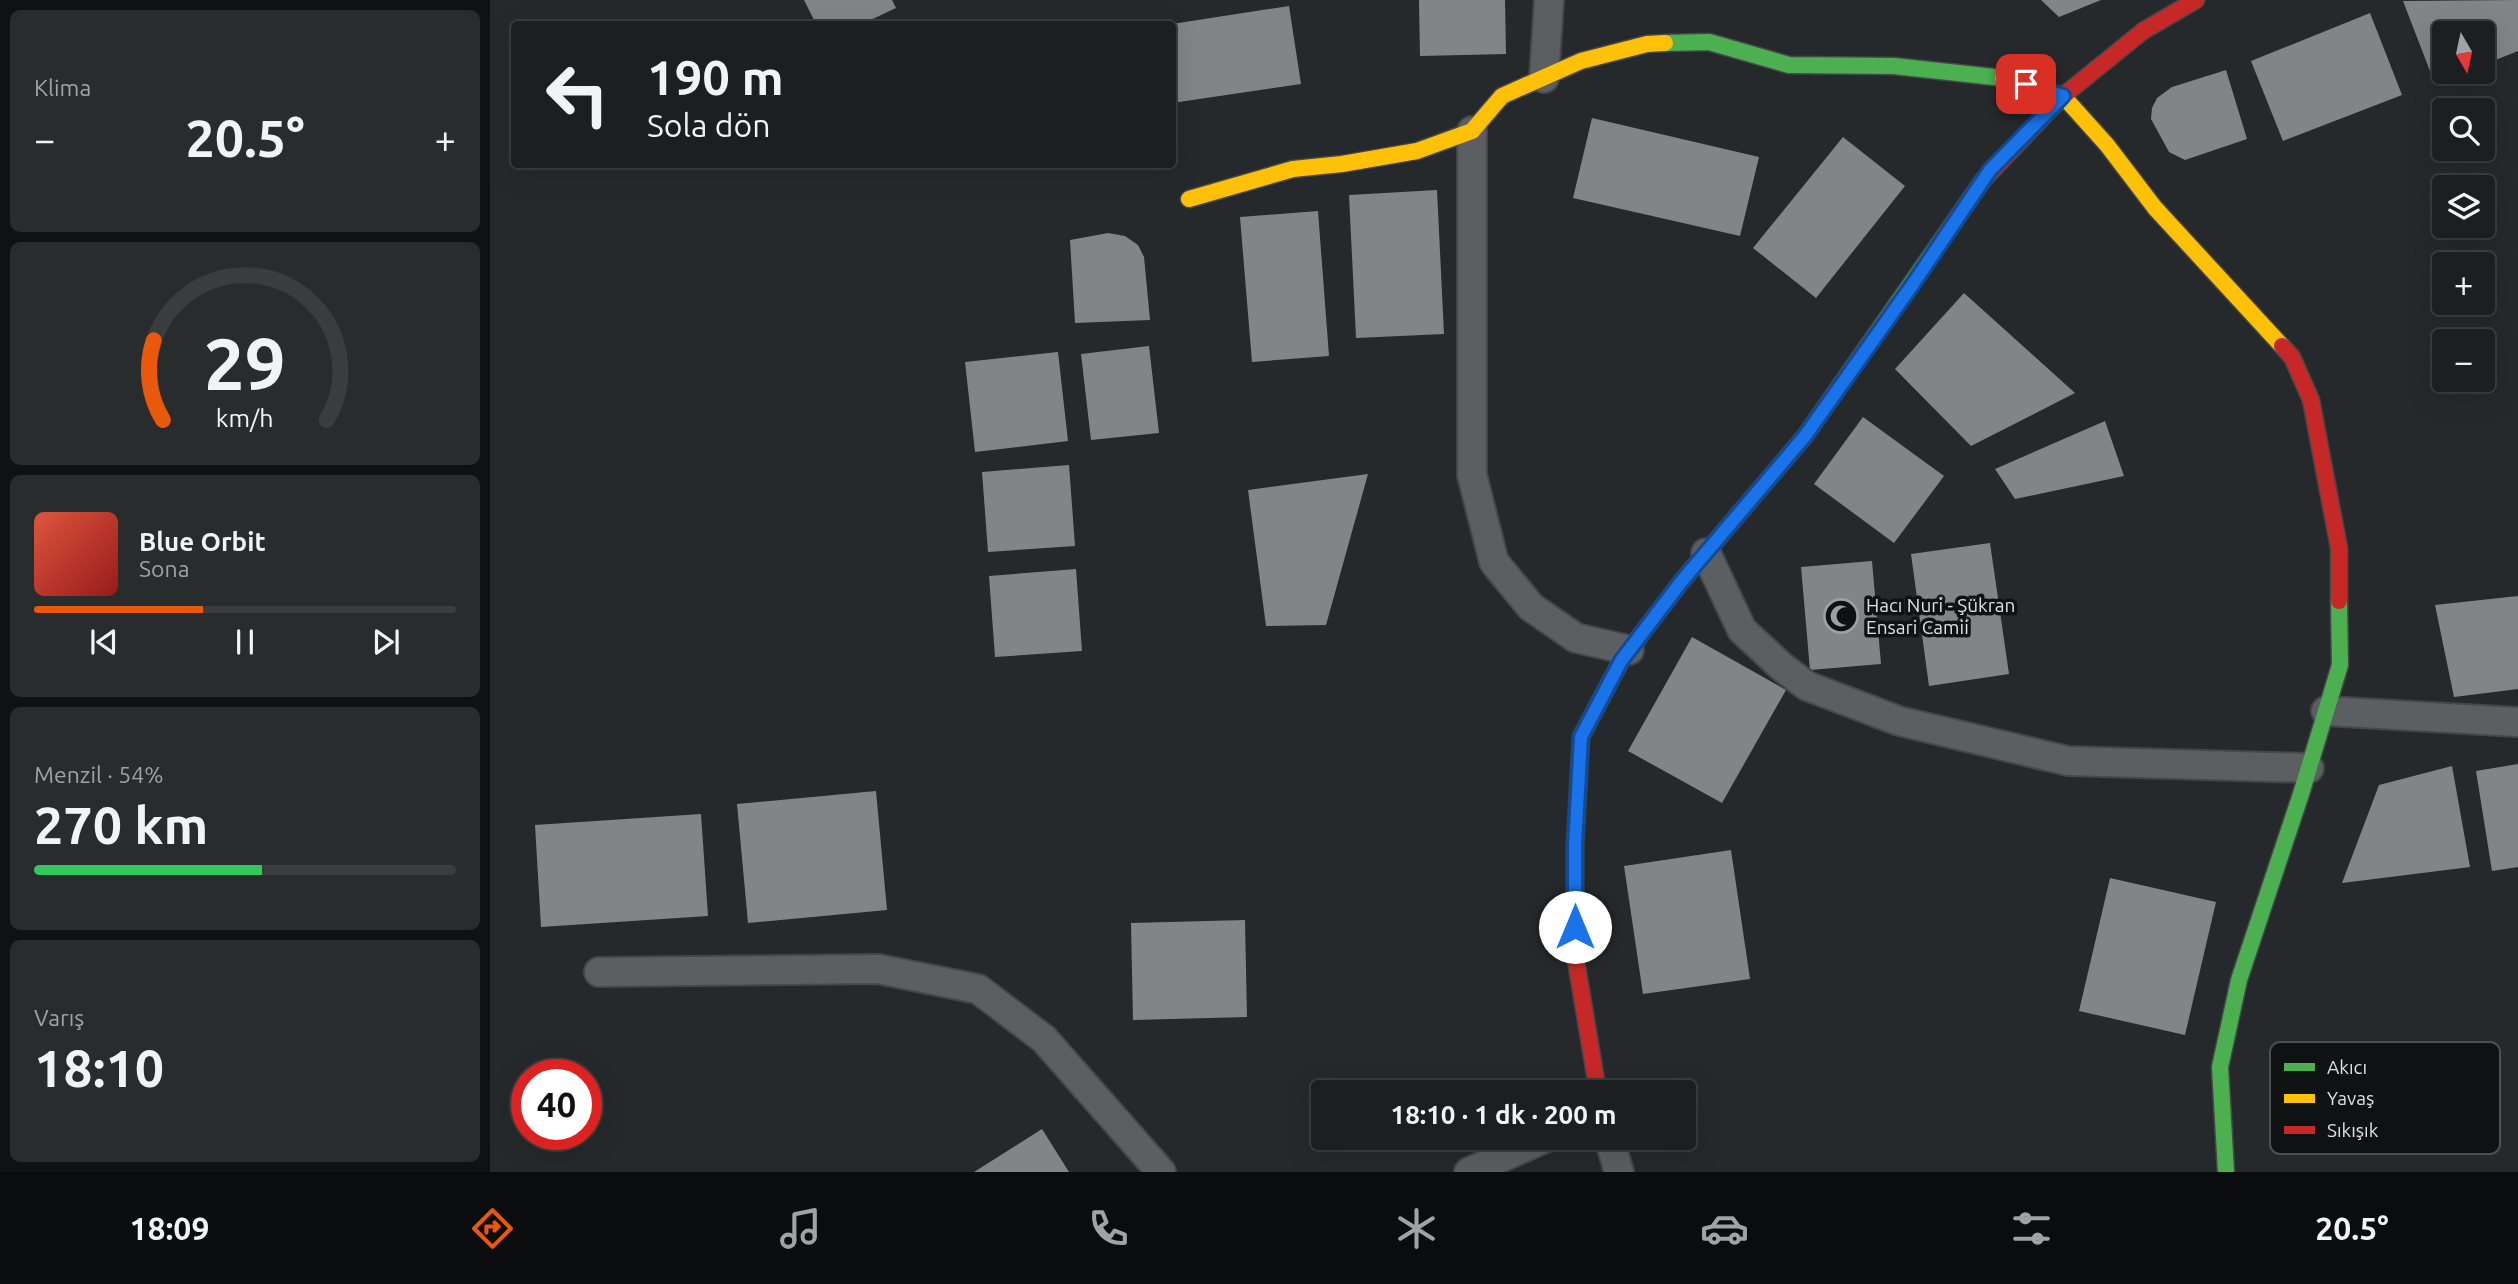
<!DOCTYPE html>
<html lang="tr">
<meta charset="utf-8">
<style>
body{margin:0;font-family:Ubuntu,sans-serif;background:#292c2d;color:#f1f3f6;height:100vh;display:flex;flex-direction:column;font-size:26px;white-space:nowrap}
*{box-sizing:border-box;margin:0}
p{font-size:23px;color:#a0a2a5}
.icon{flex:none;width:38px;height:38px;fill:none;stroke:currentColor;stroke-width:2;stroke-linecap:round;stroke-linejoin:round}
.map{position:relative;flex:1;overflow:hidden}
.panel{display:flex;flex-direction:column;gap:10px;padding:10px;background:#0f1112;width:490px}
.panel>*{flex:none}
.banner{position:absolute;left:21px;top:21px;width:665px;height:147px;border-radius:7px;box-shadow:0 7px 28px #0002,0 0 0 2px #3a3d3e;background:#1c1f20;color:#f1f3f6;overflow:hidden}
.needle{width:46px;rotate:171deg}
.buttons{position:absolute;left:1942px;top:21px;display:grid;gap:14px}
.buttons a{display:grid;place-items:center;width:63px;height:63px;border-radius:7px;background:#1c1f20;box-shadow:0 7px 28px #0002,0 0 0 2px #3a3d3e;font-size:35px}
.speed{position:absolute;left:21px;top:1059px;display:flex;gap:14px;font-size:35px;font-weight:700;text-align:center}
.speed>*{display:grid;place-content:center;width:91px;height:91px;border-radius:50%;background:#1c1f20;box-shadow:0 7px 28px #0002,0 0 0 2px #3a3d3e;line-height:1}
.speed .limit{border:10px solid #d22;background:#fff;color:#111}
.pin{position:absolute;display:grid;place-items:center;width:60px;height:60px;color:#fff;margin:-30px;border-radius:14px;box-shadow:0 4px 10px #0006}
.me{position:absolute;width:77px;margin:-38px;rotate:0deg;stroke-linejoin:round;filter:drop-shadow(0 0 5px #0008)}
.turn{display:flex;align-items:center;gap:24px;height:147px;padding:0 21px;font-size:32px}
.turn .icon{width:91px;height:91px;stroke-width:2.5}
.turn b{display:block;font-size:49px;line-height:60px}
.big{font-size:52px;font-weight:700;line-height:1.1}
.panel .card{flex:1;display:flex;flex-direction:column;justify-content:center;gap:10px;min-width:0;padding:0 24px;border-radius:10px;background:#292c2d}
.panel .dial{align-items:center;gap:0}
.dial svg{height:182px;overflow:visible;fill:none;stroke:#3a3d3e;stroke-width:7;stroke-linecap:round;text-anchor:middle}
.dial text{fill:#f1f3f6;stroke:none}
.song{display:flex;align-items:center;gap:21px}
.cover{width:84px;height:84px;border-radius:10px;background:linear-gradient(135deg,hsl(10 70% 55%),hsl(0 70% 35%))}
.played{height:7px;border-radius:4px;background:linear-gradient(90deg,#ea580c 40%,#3a3d3e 40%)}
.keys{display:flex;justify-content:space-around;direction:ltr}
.heat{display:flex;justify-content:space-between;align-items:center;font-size:38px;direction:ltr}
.charge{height:10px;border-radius:5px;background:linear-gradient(90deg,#34c759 54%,#3a3d3e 0)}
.trip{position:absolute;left:821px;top:1080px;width:385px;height:70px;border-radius:7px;background:#1c1f20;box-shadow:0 7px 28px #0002,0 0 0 2px #3a3d3e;font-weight:700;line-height:70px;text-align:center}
.dock{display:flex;height:112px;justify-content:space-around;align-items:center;background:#0b0c0d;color:#a0a2a5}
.dock .icon{width:49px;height:49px}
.dock .current{color:#ea580c}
.dock b{font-size:32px;color:#f1f3f6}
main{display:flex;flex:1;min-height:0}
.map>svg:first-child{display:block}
.building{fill:#828587}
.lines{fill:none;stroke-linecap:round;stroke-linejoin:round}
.street-casing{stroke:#454749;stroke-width:32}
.fast-casing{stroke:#454749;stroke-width:19}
.slow-casing{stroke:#454749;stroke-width:19}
.jam-casing{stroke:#454749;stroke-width:19}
.street{stroke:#5c5f61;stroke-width:28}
.fast{stroke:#4caf50;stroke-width:16}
.slow{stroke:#ffc107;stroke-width:16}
.jam{stroke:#c62828;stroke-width:16}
.route-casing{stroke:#114b97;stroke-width:18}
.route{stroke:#1a73e8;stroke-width:12}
.labels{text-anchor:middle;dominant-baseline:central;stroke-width:7;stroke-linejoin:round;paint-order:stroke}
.poi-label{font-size:19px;fill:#dde1e3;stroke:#0f1213;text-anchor:start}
.key{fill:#0f1213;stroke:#4d5051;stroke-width:2}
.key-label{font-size:19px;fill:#dde1e3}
</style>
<main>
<section class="panel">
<div class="card"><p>Klima</p>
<div class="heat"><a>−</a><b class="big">20.5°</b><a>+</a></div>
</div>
<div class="card dial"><svg viewBox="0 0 100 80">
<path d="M14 69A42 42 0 1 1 86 69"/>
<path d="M14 69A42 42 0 0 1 10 34" stroke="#ea580c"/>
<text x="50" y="56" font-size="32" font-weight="700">29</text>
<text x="50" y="72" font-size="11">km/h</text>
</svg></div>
<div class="card">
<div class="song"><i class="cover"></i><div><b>Blue Orbit</b><p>Sona</p></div></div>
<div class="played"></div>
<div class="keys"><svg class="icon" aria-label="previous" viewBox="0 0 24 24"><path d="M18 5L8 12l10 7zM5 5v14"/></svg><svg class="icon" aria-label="pause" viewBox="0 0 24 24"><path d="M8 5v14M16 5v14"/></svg><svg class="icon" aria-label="next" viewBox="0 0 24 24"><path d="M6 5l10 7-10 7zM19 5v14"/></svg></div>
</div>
<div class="card"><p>Menzil · 54%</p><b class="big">270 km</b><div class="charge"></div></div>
<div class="card"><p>Varış</p><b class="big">18:10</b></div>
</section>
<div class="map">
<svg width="2028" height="1172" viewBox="0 0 2028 1172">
<rect width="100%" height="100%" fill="#26292b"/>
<path class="building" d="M314 0H402L406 8 372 24H326Z
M929 0H1015L1016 54 930 56Z
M1551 0H1611L1569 17Z
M2028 0V51L1993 65V33H1955V72H1975L1945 84 1913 1Z
M799 6 811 84 682 103V24Z
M1880 13 1912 95 1793 141 1761 61Z
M1736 70 1757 139 1695 160 1679 152 1661 119 1662 108 1667 98 1682 87Z
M1102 118 1269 157 1250 236 1083 198Z
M1353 137 1415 186 1326 298 1263 248Z
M947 190 954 334 866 338 859 195Z
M828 211 839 356 762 362 750 217Z
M618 233 635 236 648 245 654 257 660 320 585 323 580 240Z
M1474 293 1585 393 1481 446 1405 369Z
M659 346 669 433 601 440 591 354Z
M568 352 578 441 485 452 475 362Z
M1373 417 1454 476 1404 543 1324 484Z
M1615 421 1634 476 1525 499 1505 469Z
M579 465 585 546 498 552 492 472Z
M878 474 836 625 776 626 758 490Z
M1500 543 1519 674 1439 686 1421 554Z
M1382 561 1391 664 1320 670 1311 567Z
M586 569 592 651 505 657 499 576Z
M2028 596V689L1964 697 1945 605Z
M1202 637 1296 690 1232 803 1138 751Z
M2028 764V867L2002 871 1986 771Z
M1962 766 1980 867 1852 883 1889 785Z
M386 791 397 910 258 923 247 804Z
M211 814 218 916 51 927 45 825Z
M1241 850 1260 979 1153 994 1134 866Z
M1620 878 1726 902 1695 1035 1589 1011Z
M755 920 757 1017 643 1020 641 923Z
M552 1129 579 1172H484Z"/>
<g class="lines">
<g class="street-casing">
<path id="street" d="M1054 78 1059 0
M982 131V475L1004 562 1041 607 1086 638 1139 650
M1216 553 1252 630 1291 666 1317 686 1409 721 1578 761 1819 768
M1836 711 2028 722
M109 972 388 969 488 989 554 1039 671 1172
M1119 1138 1129 1172
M979 1172 1055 1138"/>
</g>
<g class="fast-casing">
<path id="fast" d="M1175 43 1219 42 1299 65 1404 66 1513 78
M1093 733 1131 661 1191 582 1315 436 1494 179
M1736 1172 1730 1067 1749 980 1811 794 1850 665 1849 601"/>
</g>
<g class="slow-casing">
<path id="slow" d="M1513 78 1573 96 1617 145 1665 208 1792 346
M699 199 803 169 852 164 927 151 982 131 1012 96 1091 61 1157 44 1175 43"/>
</g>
<g class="jam-casing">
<path id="jam" d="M1494 179 1573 96 1653 31 1706 0
M1792 346 1802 357 1821 400 1849 548V601
M1093 733 1091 737 1085 845V955L1108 1092"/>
</g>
<use href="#street" class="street"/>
<use href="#fast" class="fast"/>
<use href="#slow" class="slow"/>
<use href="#jam" class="jam"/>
</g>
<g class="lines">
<g class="route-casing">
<path id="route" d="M1085 927V845L1091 737 1131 661 1191 582 1315 436 1423 284 1500 170 1573 96 1536 84"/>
</g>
<use href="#route" class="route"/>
</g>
<defs>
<g id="mosque-ring" transform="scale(1.75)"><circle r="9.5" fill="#0f1213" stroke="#9da1a3" stroke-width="1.5"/><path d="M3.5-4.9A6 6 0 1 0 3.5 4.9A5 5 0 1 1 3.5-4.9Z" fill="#9da1a3"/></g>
</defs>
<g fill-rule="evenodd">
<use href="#mosque-ring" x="1351" y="616"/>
</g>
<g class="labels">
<g class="poi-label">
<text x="1376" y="605">Hacı Nuri - Şükran<tspan x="1376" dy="22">Ensari Camii</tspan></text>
</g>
</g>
<rect x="1780" y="1042" width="230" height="112" rx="10" class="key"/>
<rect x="1794" y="1063" width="31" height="8" fill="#4caf50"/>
<rect x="1794" y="1094" width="31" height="9" fill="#ffc107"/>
<rect x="1794" y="1126" width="31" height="8" fill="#c62828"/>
<g class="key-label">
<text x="1837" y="1074">Akıcı</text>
<text x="1837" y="1105">Yavaş</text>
<text x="1837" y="1137">Sıkışık</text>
</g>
</svg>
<div class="buttons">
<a><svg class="needle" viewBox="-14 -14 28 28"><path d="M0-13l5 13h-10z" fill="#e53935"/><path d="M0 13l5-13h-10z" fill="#a0a2a5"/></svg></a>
<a><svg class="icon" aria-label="search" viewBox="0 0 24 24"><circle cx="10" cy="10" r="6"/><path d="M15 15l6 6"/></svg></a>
<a><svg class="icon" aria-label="layers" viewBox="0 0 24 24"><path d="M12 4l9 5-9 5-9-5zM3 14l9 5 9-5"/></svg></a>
<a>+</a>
<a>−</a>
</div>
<div class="speed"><div class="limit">40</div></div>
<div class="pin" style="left:1536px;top:84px;background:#d93025"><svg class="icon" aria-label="arrive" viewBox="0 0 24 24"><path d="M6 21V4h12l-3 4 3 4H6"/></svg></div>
<svg class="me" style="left:1085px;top:927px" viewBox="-20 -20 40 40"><circle r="19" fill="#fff"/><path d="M0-13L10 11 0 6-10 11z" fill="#1a73e8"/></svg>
<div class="trip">18:10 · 1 dk · 200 m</div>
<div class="banner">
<div class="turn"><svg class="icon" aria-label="left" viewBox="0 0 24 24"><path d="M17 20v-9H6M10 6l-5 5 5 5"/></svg><div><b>190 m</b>Sola dön</div></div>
</div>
</div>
</main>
<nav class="dock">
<b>18:09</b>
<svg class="icon current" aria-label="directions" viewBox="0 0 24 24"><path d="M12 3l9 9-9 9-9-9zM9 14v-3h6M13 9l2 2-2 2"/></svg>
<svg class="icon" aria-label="music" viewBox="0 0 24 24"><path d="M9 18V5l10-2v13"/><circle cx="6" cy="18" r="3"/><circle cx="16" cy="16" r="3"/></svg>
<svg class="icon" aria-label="phone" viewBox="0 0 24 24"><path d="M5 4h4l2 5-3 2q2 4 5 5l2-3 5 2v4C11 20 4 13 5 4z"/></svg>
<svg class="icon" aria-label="climate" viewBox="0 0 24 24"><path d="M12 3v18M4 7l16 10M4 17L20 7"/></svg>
<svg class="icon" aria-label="car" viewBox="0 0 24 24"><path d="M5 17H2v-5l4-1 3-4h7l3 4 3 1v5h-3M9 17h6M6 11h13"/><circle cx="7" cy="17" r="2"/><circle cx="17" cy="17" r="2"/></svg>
<svg class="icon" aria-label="filters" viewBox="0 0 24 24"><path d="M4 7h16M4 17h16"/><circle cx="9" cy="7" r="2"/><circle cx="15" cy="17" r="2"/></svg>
<b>20.5°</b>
</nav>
